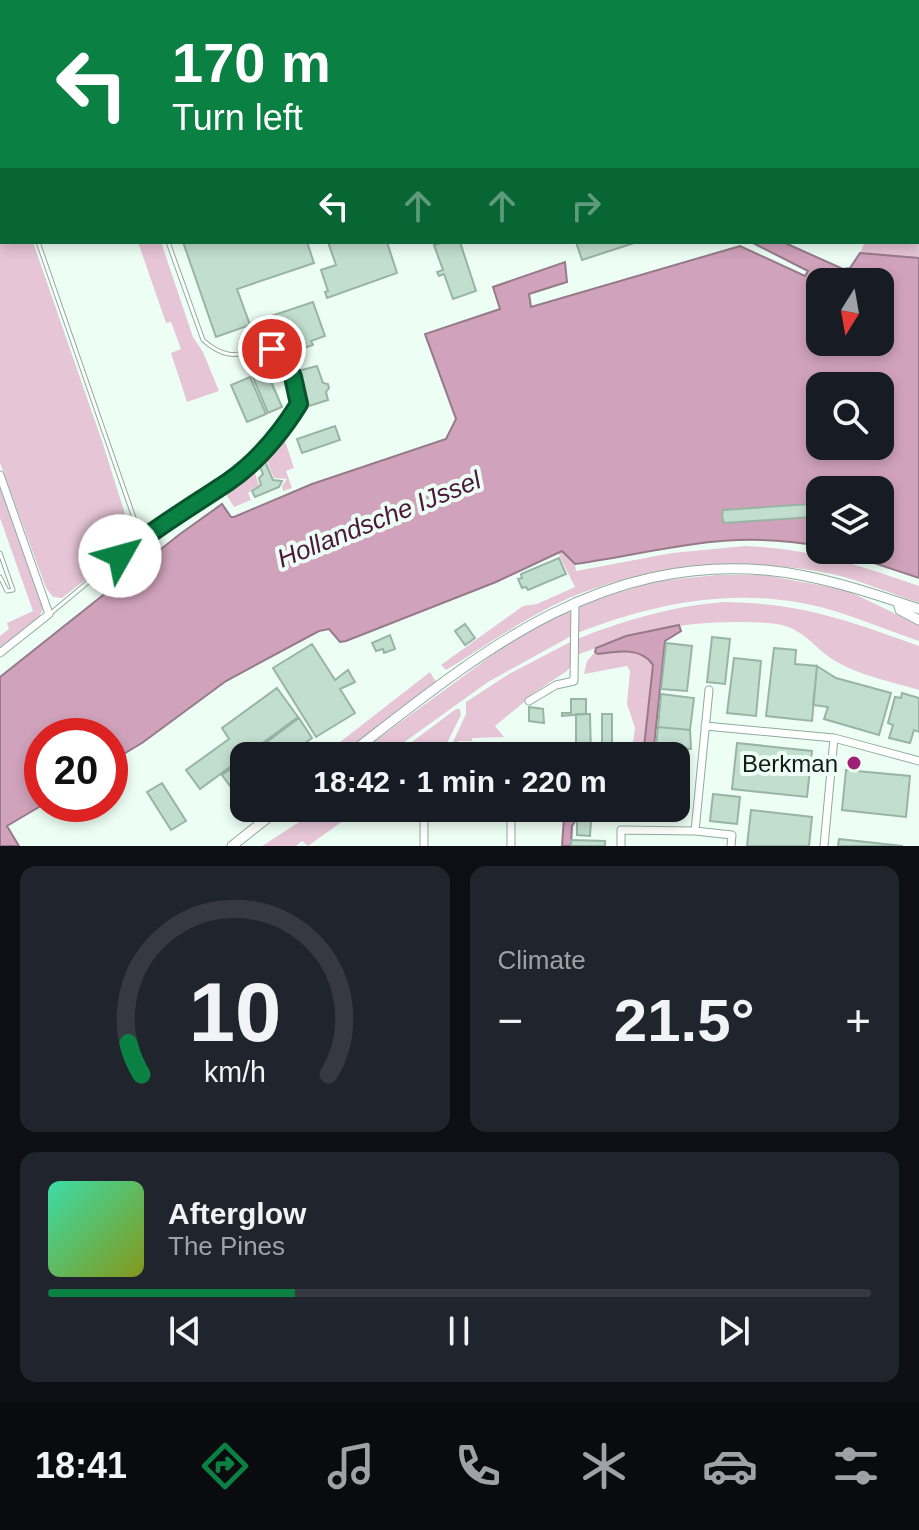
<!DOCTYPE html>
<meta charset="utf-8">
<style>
body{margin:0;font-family:Arial,sans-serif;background:#20242c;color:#f1f3f6;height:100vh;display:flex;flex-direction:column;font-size:30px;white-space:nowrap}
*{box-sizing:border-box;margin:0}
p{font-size:26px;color:#9ea1a6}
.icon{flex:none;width:44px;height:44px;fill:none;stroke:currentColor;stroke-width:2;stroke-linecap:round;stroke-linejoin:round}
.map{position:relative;height:846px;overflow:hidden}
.details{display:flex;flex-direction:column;gap:20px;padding:20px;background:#0d0f14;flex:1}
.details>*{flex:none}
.hud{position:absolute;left:0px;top:0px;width:920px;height:244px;box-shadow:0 4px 12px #0003;background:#0b8043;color:#fff;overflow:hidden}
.needle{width:52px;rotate:191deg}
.buttons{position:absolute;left:806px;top:268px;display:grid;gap:16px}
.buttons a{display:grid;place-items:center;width:88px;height:88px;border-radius:16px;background:#171b24;box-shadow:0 4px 12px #0003;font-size:40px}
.speed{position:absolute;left:24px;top:718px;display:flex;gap:16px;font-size:40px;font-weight:700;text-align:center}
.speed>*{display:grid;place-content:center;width:104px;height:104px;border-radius:50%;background:#171b24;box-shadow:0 4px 12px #0003;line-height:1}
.speed .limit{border:12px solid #d22;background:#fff;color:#111}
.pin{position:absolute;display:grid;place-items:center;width:68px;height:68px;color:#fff;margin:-34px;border:4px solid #fff;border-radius:50%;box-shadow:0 2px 8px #0007}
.me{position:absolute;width:88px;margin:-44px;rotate:52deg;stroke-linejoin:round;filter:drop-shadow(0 0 6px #0008)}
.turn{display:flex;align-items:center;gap:28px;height:168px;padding:0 40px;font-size:36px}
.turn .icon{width:104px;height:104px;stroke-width:2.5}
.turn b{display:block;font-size:56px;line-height:68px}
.lanes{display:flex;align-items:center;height:76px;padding:0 40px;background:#0003;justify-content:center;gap:40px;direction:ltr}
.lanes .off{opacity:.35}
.big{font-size:60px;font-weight:700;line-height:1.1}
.details .widget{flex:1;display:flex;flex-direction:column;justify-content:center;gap:12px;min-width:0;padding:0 28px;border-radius:16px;background:#20242c}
.details .dial{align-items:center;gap:0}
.dial svg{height:208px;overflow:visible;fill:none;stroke:#363941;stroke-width:7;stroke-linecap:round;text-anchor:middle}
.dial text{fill:#f1f3f6;stroke:none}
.song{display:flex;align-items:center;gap:24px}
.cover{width:96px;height:96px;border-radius:12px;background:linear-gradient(135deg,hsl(160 70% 55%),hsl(70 70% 35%))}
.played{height:8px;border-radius:4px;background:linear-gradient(90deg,#0b8043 30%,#363941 30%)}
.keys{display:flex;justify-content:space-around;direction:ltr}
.heat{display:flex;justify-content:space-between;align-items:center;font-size:44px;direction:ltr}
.details .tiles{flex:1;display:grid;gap:20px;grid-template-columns:1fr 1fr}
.widget:last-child{grid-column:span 2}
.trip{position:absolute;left:230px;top:742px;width:460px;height:80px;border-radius:16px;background:#171b24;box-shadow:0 4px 12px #0003;font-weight:700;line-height:80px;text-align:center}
.tab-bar{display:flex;height:128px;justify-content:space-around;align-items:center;background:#090b0e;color:#9ea1a6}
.tab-bar .icon{width:56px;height:56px}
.tab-bar .active{color:#0b8043}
.tab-bar b{font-size:36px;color:#f1f3f6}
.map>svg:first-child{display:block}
.green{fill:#e5c5d6}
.water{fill:#d0a2bb;stroke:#967a8a;stroke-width:2;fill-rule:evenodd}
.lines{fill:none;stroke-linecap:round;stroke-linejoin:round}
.ferry{stroke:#4e173a;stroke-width:2;stroke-dasharray:10 8;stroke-linecap:butt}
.building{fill:#c1dece;stroke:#98b4a5;stroke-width:2}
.service-casing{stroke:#8fab9c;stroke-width:5}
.minor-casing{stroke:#8fab9c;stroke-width:9}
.tertiary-casing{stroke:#8fab9c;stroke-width:11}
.service{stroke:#fff;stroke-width:3}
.minor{stroke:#fff;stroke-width:7}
.tertiary{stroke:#fff;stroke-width:9}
.route-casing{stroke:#07532c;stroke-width:20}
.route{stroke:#0b8043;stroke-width:14}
.poi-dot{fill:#9e2176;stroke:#edfff5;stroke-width:3}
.labels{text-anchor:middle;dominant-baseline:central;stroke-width:8;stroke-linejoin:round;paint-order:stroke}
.poi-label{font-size:24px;fill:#101b16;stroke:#edfff5;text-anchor:end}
.water-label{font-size:26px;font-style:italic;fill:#4e173a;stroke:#edfff5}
</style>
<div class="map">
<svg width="919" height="846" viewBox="0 0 919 846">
<rect width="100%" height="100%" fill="#edfff5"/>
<path class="green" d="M0 156 2 242H33L103 444 131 533 130 545 62 598 53 597 46 588 0 463Z
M918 191 919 258 860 253 865 242H918Z
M138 242H161L193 337 203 352 219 391 187 402 171 353 181 349 171 322 166 323Z
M283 435 294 468 286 471 292 488 283 491 282 486 287 479 274 478 264 455Z
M252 464 259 485 248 493 251 500 234 507 222 488Z
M0 488 43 609 39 617 0 648V636L9 629 7 623 33 611 0 518Z
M745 546C809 548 859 565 919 586V603C890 593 861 581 832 574 749 557 658 563 579 594 531 613 489 644 446 670L441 665 523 606 537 604 575 587 558 553 562 551 575 564 576 571 672 553Z
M717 575H764L846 590 919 625V641C890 631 861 619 831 610 744 585 660 601 577 633L578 607 581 604 657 581Z
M723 602C801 603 847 620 919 646V690C892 682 862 676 837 662 821 654 810 637 793 629 780 622 760 623 745 622 679 621 638 632 577 655V639C625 620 672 606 723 602Z
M567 610 572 614 573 635 488 682 385 756H354L520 635Z
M574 640 571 666 567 671 529 696V698L495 726 504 737 472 738V741H458V743L452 744 466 714V702L509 674Z
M614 651C629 652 645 651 653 665L643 756H631L635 728 627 704 630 671 627 666 584 674 587 661 595 652 599 654Z
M430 672 438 685 342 756H322Z
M456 709H460L461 715 446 745 419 747V756H393Z
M321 808H361L308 846 302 841 296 846H262Z"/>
<path class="water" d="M472 0H919V181L918 2Z
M751 242H783L843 269 850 268 860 253 919 258V578L835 550H880V490H820V546C725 529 666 551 575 564L562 551 496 582 346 641 340 642 329 629 319 631 226 681 142 743 110 762V736H42L44 804 7 826 19 846H0V677L180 534 222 504 231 517H234L312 484 446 439 456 419 425 334 500 309 493 287 565 262 567 282 529 294 531 307 740 246 805 276 808 271ZM820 282H880V342H820ZM820 386H880V446H820Z
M679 625 681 631 665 641 653 756H643L653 665C642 647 616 651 598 654L595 652 596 648 626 636Z
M573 808H647L636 816 578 817 572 826 571 846H562L564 818Z"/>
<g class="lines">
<path class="ferry" d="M898 0 904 2
M918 7H919"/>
</g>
<path class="building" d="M183 242H307L314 263 237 289 250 325 216 337Z
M328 242H387L397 273 327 298 325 292 328 291 321 270 336 265Z
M443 242H460L476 291 453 299 444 274 439 276 437 272 443 270 434 245Z
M576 242H637L582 260Z
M313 302 325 336 311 341 313 345 298 350 295 347 283 349 271 316Z
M317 366 323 383 328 384 329 388 326 392 328 400 309 406 298 371Z
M266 370 282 407 268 413 252 375Z
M250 377 266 414 247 422 231 385Z
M335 426 340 440 302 453 297 439Z
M263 457 273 480 282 481 279 487 255 497 252 491 261 485 259 478 263 474 258 462Z
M811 504 814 511 812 517 724 523 722 516 723 510Z
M559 558 566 574 528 590 526 587 522 588 518 579 522 578 521 574Z
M465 624 475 638 465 645 455 631Z
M390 635 395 649 384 653 383 649 376 651 372 643Z
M712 637 730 639 725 684 707 682Z
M666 643 692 646 687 691 661 689Z
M312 644 335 680 348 670 355 682 340 689 355 713 316 737 273 668Z
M774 648 796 650 795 664 817 666 812 721 766 716Z
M734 658 761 661 756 716 727 713Z
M817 666 836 678 891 693 879 735 824 719 828 707 813 705Z
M277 688 298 717 200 789 186 770 229 739 222 728Z
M902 693 919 698V732L914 730 910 743 889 738 893 725 888 723 895 697 901 698Z
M661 694 694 698 690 730 658 727Z
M571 699H586V714L562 716V713H571Z
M529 707 543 709 544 723 529 721Z
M576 714H590L591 756H576Z
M602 714H612V756H602Z
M299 718 312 738 288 756H248Z
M658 727 690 730 691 749 656 746Z
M737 743 812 751 807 797 732 789Z
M655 746 688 749 686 776 676 775V756H654Z
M244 759V788L236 794 222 775Z
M846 770 910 776 906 817 842 810Z
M676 775 686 776 683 796 676 795Z
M162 783 186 821 171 830 147 792Z
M713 794 740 797 737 824 710 821Z
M676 795 683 796 681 817 648 813 649 808H676Z
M751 810 812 817 809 846H747Z
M577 821H591L590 836 577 835Z
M839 839 903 846H838Z
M571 840 605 841V846H571Z"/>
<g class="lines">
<g class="service-casing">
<path id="service" d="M92 0V2
M65 2 73 0
M0 22H2
M0 110 2 111
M0 147 2 149
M38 242 141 538
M0 553 13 590 7 591 0 577
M51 613 141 538 178 512 230 481 282 430 299 404 293 377 282 352C250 341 238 371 203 340L168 242"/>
</g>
<g class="minor-casing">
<path id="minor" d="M0 475 49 614 0 653
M529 701 556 685 574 681 575 602
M705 726 834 738 919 761
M424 756 423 752 511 747V756
M424 808V846
M511 808V846
M695 831 709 690
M621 846V830L695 831 732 835 731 846
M824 846 834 738"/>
</g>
<g class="tertiary-casing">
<path id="tertiary" d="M898 602 900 610 919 620
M347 756C475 657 592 556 765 570 818 575 869 592 919 609
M232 846 280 808"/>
</g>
<use href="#service" class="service"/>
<use href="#minor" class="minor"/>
<use href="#tertiary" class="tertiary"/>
</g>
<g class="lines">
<g class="route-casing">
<path id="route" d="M120 556C155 528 192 506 228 482 257 462 281 433 299 404L293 377 282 352 272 349"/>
</g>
<use href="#route" class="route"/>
</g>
<circle class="poi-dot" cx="854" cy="763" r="8"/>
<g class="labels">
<g class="poi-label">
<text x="838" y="763">Berkman</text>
</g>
<g class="water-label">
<text transform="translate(379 519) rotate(-22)">Hollandsche IJssel</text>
</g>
</g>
</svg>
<div class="buttons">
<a><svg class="needle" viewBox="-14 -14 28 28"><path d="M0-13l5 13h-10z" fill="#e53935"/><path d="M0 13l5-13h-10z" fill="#9ea1a6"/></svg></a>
<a><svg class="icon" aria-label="search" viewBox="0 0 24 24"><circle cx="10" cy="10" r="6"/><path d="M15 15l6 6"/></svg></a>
<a><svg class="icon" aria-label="layers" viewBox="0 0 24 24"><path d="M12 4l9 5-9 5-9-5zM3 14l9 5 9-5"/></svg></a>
</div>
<div class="speed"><div class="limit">20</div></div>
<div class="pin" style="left:272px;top:349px;background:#d93025"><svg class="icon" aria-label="arrive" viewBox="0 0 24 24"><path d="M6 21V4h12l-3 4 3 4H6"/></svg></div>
<svg class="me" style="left:120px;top:556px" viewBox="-20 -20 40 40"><circle r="19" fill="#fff"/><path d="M0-13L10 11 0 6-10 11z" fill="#0b8043"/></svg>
<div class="trip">18:42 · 1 min · 220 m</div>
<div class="hud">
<div class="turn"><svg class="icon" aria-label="left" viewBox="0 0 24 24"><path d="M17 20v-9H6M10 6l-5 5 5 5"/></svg><div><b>170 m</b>Turn left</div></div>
<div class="lanes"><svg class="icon" aria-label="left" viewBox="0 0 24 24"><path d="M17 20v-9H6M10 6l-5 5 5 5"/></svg><svg class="icon off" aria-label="ahead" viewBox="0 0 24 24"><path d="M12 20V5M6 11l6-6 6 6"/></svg><svg class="icon off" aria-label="ahead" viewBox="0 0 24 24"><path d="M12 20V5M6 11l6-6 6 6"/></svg><svg class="icon off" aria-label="right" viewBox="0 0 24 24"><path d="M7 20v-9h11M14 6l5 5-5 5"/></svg></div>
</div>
</div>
<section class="details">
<div class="tiles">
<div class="widget dial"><svg viewBox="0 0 100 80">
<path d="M14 69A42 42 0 1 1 86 69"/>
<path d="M14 69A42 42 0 0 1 9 57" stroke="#0b8043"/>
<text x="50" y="56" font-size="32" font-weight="700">10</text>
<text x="50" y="72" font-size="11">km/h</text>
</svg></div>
<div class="widget"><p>Climate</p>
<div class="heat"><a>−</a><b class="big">21.5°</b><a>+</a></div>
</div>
<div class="widget">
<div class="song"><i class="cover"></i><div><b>Afterglow</b><p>The Pines</p></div></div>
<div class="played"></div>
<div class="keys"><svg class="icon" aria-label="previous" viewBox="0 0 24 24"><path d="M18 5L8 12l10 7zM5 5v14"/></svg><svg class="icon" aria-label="pause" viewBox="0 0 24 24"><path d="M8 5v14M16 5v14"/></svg><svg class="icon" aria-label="next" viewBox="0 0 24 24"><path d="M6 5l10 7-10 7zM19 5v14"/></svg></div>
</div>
</div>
</section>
<nav class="tab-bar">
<b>18:41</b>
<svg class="icon active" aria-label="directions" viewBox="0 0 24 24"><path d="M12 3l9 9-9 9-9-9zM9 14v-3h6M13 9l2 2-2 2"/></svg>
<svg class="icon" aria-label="music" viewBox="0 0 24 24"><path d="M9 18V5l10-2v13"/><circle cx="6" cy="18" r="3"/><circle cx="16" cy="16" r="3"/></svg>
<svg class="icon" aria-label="phone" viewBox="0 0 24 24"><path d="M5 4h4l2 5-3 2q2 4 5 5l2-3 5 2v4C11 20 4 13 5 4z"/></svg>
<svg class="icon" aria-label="climate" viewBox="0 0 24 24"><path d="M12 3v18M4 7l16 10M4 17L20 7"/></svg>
<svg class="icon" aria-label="car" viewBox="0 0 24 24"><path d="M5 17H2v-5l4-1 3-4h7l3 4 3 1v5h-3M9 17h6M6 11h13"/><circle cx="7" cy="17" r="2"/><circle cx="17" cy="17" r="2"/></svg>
<svg class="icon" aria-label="filters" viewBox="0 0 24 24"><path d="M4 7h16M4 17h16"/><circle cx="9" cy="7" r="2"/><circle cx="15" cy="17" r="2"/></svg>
</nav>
